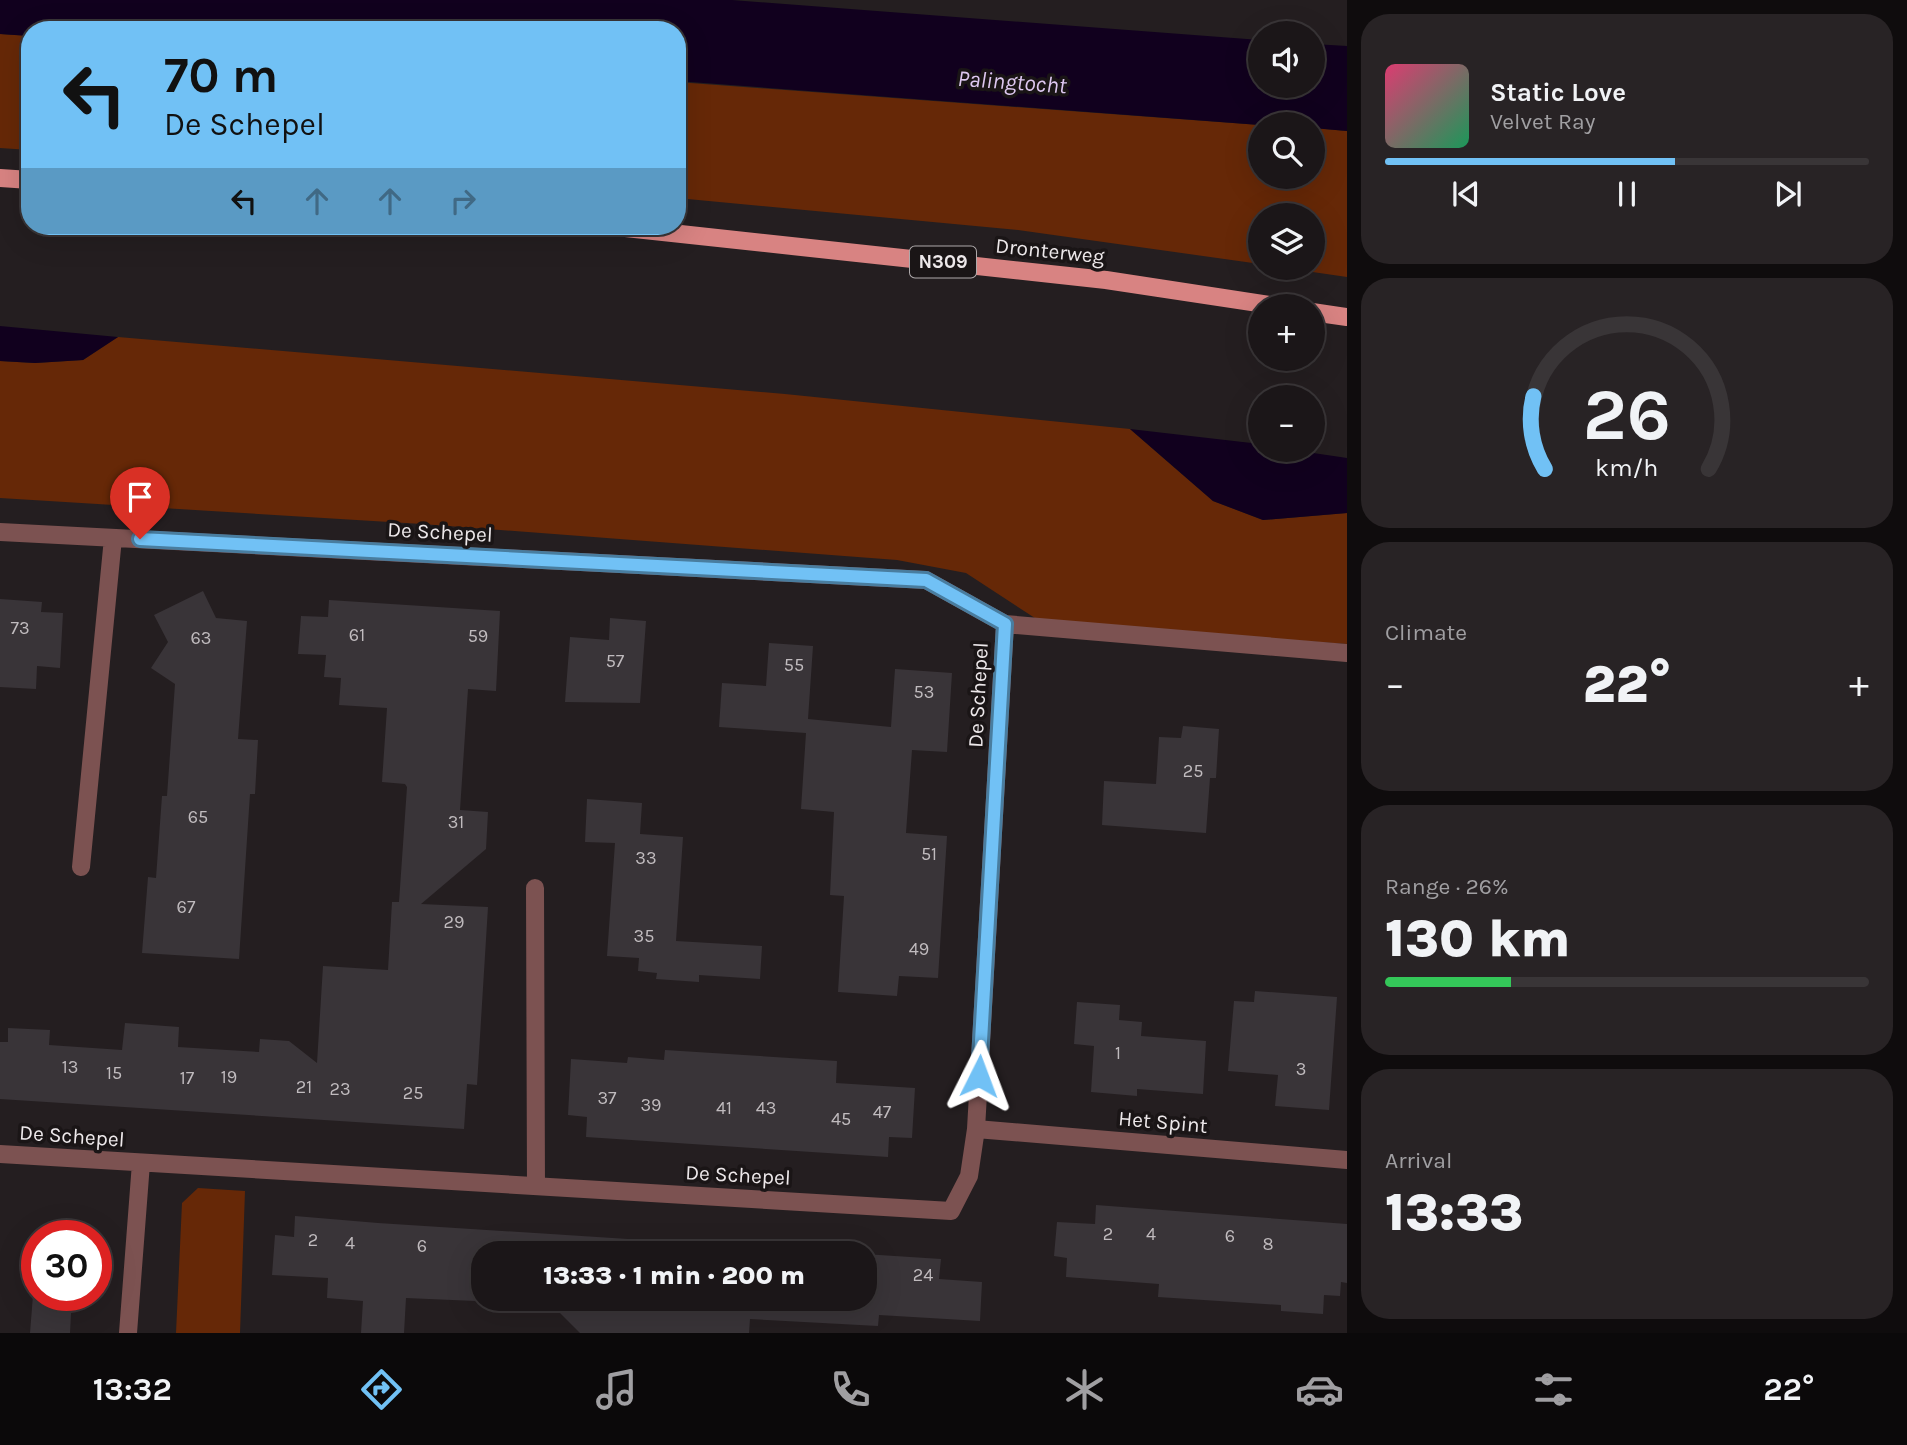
<!DOCTYPE html>
<meta charset="utf-8">
<style>
body{margin:0;font-family:Karla,sans-serif;background:#282325;color:#f1f3f6;height:100vh;display:flex;flex-direction:column;font-size:26px;white-space:nowrap}
*{box-sizing:border-box;margin:0}
p{font-size:23px;color:#a09fa2}
.icon{flex:none;width:38px;height:38px;fill:none;stroke:currentColor;stroke-width:2;stroke-linecap:round;stroke-linejoin:round}
.map{position:relative;flex:1;overflow:hidden}
.panel{display:flex;flex-direction:column;gap:14px;padding:14px;background:#0f0c0d;width:560px}
.panel>*{flex:none}
.top-card{position:absolute;left:21px;top:21px;width:665px;height:214px;border-radius:28px;box-shadow:0 7px 28px #0002,0 0 0 2px #393537;background:#71c1f5;color:#111;overflow:hidden}
.buttons{position:absolute;left:1248px;top:21px;display:grid;gap:14px}
.buttons a{display:grid;place-items:center;width:77px;height:77px;border-radius:50%;background:#1b1618;box-shadow:0 7px 28px #0002,0 0 0 2px #393537;font-size:35px}
.speed{position:absolute;left:21px;top:1220px;display:flex;gap:14px;font-size:35px;font-weight:700;text-align:center}
.speed>*{display:grid;place-content:center;width:91px;height:91px;border-radius:50%;background:#1b1618;box-shadow:0 7px 28px #0002,0 0 0 2px #393537;line-height:1}
.speed .limit{border:10px solid #d22;background:#fff;color:#111}
.pin{position:absolute;display:grid;place-items:center;width:60px;height:60px;color:#fff;margin:-72px -30px;border-radius:50% 50% 50% 0;rotate:-45deg;box-shadow:0 0 7px #0007}
.pin .icon{rotate:45deg}
.me{position:absolute;width:77px;margin:-38px;rotate:3deg;stroke-linejoin:round;filter:drop-shadow(0 0 5px #0008)}
.turn{display:flex;align-items:center;gap:24px;height:147px;padding:0 28px;font-size:32px}
.turn .icon{width:91px;height:91px;stroke-width:2.5}
.turn b{display:block;font-size:49px;line-height:60px}
.lanes{display:flex;align-items:center;height:66px;padding:0 28px;background:#0003;justify-content:center;gap:35px;direction:ltr}
.lanes .off{opacity:.35}
.big{font-size:52px;font-weight:800;line-height:1.1}
.panel .tile{flex:1;display:flex;flex-direction:column;justify-content:center;gap:10px;min-width:0;padding:0 24px;border-radius:28px;background:#282325}
.panel .dial{align-items:center;gap:0}
.dial svg{height:182px;overflow:visible;fill:none;stroke:#393537;stroke-width:7;stroke-linecap:round;text-anchor:middle}
.dial text{fill:#f1f3f6;stroke:none}
.song{display:flex;align-items:center;gap:21px}
.cover{width:84px;height:84px;border-radius:10px;background:linear-gradient(135deg,hsl(340 70% 55%),hsl(150 70% 35%))}
.played{height:7px;border-radius:4px;background:linear-gradient(90deg,#71c1f5 60%,#393537 60%)}
.keys{display:flex;justify-content:space-around;direction:ltr}
.heat{display:flex;justify-content:space-between;align-items:center;font-size:38px;direction:ltr}
.charge{height:10px;border-radius:5px;background:linear-gradient(90deg,#34c759 26%,#393537 0)}
.trip{position:absolute;left:471px;top:1241px;width:406px;height:70px;border-radius:28px;background:#1b1618;box-shadow:0 7px 28px #0002,0 0 0 2px #393537;font-weight:800;line-height:70px;text-align:center}
.dock{display:flex;height:112px;justify-content:space-around;align-items:center;background:#0b090a;color:#a09fa2}
.dock .icon{width:49px;height:49px}
.dock .selected{color:#71c1f5}
.dock b{font-size:32px;color:#f1f3f6}
main{display:flex;flex:1;min-height:0}
.map>svg:first-child{display:block}
.green{fill:#662807}
.water{fill:#11001e}
.building{fill:#393438}
.lines{fill:none;stroke-linecap:round;stroke-linejoin:round}
.minor{stroke:#7c5251;stroke-width:18}
.primary{stroke:#d88382;stroke-width:18}
.route-casing{stroke:#497d9f;stroke-width:18}
.route{stroke:#71c1f5;stroke-width:12}
.labels{text-anchor:middle;dominant-baseline:central;stroke-width:7;stroke-linejoin:round;paint-order:stroke}
.number-label{font-size:18px;fill:#c0bbbe}
.shield{fill:#1a1516;stroke:#aea9aa;stroke-width:2}
.shield-label{font-size:19px;font-weight:bold;fill:#ede8ea}
.street-label{font-size:21px;fill:#ede8ea;stroke:#1a1516}
.water-label{font-size:23px;font-style:italic;fill:#ddc7f0;stroke:#1a1516}
</style>
<main>
<div class="map">
<svg width="1347" height="1333" viewBox="0 0 1347 1333">
<rect width="100%" height="100%" fill="#241e20"/>
<path class="green" d="M0 34 30 36V150L0 148Z
M677 82 1260 125V177H1312L1313 128 1347 131V277L1285 268H1312V215H1260V264L1018 230 677 198Z
M118 337 785 394 1130 429 1213 501 1263 520 1347 513V644L1041 622 966 573 897 560 422 524 0 498V361L35 363 83 360Z
M198 1188 245 1191 240 1333H176L182 1203Z"/>
<path class="water" d="M0 0H732L1260 40V86H1312L1313 44 1347 46V131L1313 128 1312 124 1260 125 677 81V30H30V36L0 34Z
M0 326 118 337 83 360 35 363 0 361Z
M1130 429 1260 444V450H1293L1347 458V513L1263 520 1213 501Z"/>
<path class="building" d="M203 591 216 618 247 621 238 739 258 740 255 794H250L239 959 142 953 148 877 156 878 162 796H167L175 684 151 668 168 642 154 615Z
M0 599 42 602 41 612 63 613 60 668 37 666 36 689 0 687Z
M329 600 500 611 496 691 468 689 460 810 488 812 486 849 421 904 488 907 477 1085 467 1084 464 1129 0 1099V1042H8V1028L50 1030 49 1045 122 1050 125 1023 179 1027 178 1047 259 1052 260 1039 289 1041 317 1063 323 966 388 970 392 902H399L407 787 405 784 382 782 387 708 339 705 341 678 324 677 326 655 298 654 301 616 328 617Z
M610 618 646 621 640 703 565 702 570 637 609 640Z
M769 643 813 646 808 719 891 727 895 669 952 673 947 752 912 750 906 833 947 836 938 978 899 976 897 996 838 992 844 896 830 895 834 812 801 809 806 733 719 727 722 683 766 686Z
M1183 726 1219 729 1216 778H1210L1206 833 1102 825 1104 781 1156 784 1159 737 1181 738Z
M587 799 642 803 640 834 683 837 676 941 762 946 760 979 699 975V982L656 979 657 973 638 971 639 958 607 956 615 843 585 842Z
M1255 991 1337 997 1329 1110 1275 1106 1278 1075 1228 1071 1234 1001 1254 1002Z
M1077 1002 1120 1005 1119 1020 1142 1022 1141 1036 1206 1041 1203 1094 1137 1089V1096L1091 1092 1094 1046 1074 1044Z
M665 1050 837 1061 836 1083 915 1088 912 1138 889 1137 888 1157 586 1137 587 1117 568 1115 571 1059 627 1063 628 1057 664 1060Z
M1096 1205 1347 1224V1283L1341 1282 1340 1296 1324 1295 1323 1314 1281 1311V1305L1158 1297 1159 1284 1066 1277 1067 1258 1054 1256 1057 1222 1095 1224Z
M295 1216 378 1223 848 1253H483V1298H520V1303L406 1298 404 1333H361L363 1301 327 1298 328 1278 272 1275 275 1235 294 1237Z
M864 1254 941 1259 939 1279 982 1282 980 1321 879 1315 878 1326 750 1319 749 1333H580L545 1298H864Z
M33 1295H72L70 1333H30Z"/>
<g class="lines">
<path class="minor" d="M0 532 926 580 1005 624 976 1129 969 1176 951 1211 0 1154
M1005 624 1347 653
M81 867 113 538
M535 888 536 1186
M976 1129 1347 1160
M128 1333 141 1163"/>
<path class="primary" d="M0 178 30 180
M607 226 1106 280 1277 306
M1312 312 1347 317"/>
</g>
<g class="lines">
<g class="route-casing">
<path id="route" d="M140 539 926 580 1005 624 979 1076"/>
</g>
<use href="#route" class="route"/>
</g>
<g class="labels">
<g class="number-label">
<text x="20" y="628">73</text>
<text x="357" y="635">61</text>
<text x="478" y="636">59</text>
<text x="201" y="638">63</text>
<text x="615" y="661">57</text>
<text x="794" y="665">55</text>
<text x="924" y="692">53</text>
<text x="1193" y="771">25</text>
<text x="198" y="817">65</text>
<text x="456" y="822">31</text>
<text x="929" y="854">51</text>
<text x="646" y="858">33</text>
<text x="186" y="907">67</text>
<text x="454" y="922">29</text>
<text x="644" y="936">35</text>
<text x="919" y="949">49</text>
<text x="1118" y="1053">1</text>
<text x="70" y="1067">13</text>
<text x="1301" y="1069">3</text>
<text x="114" y="1073">15</text>
<text x="229" y="1077">19</text>
<text x="187" y="1078">17</text>
<text x="304" y="1087">21</text>
<text x="340" y="1089">23</text>
<text x="413" y="1093">25</text>
<text x="607" y="1098">37</text>
<text x="651" y="1105">39</text>
<text x="724" y="1108">41</text>
<text x="766" y="1108">43</text>
<text x="882" y="1112">47</text>
<text x="841" y="1119">45</text>
<text x="1108" y="1234">2</text>
<text x="1151" y="1234">4</text>
<text x="1230" y="1236">6</text>
<text x="313" y="1240">2</text>
<text x="350" y="1243">4</text>
<text x="1268" y="1244">8</text>
<text x="422" y="1246">6</text>
<text x="923" y="1275">24</text>
</g>
<rect class="shield" x="910" y="246.5" width="66" height="31" rx="5"/>
<g class="shield-label">
<text x="943" y="262">N309</text>
</g>
<g class="street-label">
<text transform="translate(1050 251) rotate(6)">Dronterweg</text>
<text transform="translate(440 532) rotate(3)">De Schepel</text>
<text transform="translate(978 695) rotate(-87)">De Schepel</text>
<text transform="translate(1163 1122) rotate(5)">Het Spint</text>
<text transform="translate(72 1136) rotate(4)">De Schepel</text>
<text transform="translate(738 1175) rotate(3)">De Schepel</text>
</g>
<g class="water-label">
<text transform="translate(1012 82) rotate(4)">Palingtocht</text>
</g>
</g>
</svg>
<div class="buttons">
<a><svg class="icon" aria-label="sound" viewBox="0 0 24 24"><path d="M4 9h4l5-4v14l-5-4H4zM17 9q2 3 0 6"/></svg></a>
<a><svg class="icon" aria-label="search" viewBox="0 0 24 24"><circle cx="10" cy="10" r="6"/><path d="M15 15l6 6"/></svg></a>
<a><svg class="icon" aria-label="layers" viewBox="0 0 24 24"><path d="M12 4l9 5-9 5-9-5zM3 14l9 5 9-5"/></svg></a>
<a>+</a>
<a>−</a>
</div>
<div class="speed"><div class="limit">30</div></div>
<div class="pin" style="left:140px;top:539px;background:#d93025"><svg class="icon" aria-label="arrive" viewBox="0 0 24 24"><path d="M6 21V4h12l-3 4 3 4H6"/></svg></div>
<svg class="me" style="left:979px;top:1076px" viewBox="-20 -20 40 40"><path d="M0-17L14 15 0 8-14 15z" fill="#71c1f5" stroke="#fff" stroke-width="4"/></svg>
<div class="trip">13:33 · 1 min · 200 m</div>
<div class="top-card">
<div class="turn"><svg class="icon" aria-label="left" viewBox="0 0 24 24"><path d="M17 20v-9H6M10 6l-5 5 5 5"/></svg><div><b>70 m</b>De Schepel</div></div>
<div class="lanes"><svg class="icon" aria-label="left" viewBox="0 0 24 24"><path d="M17 20v-9H6M10 6l-5 5 5 5"/></svg><svg class="icon off" aria-label="ahead" viewBox="0 0 24 24"><path d="M12 20V5M6 11l6-6 6 6"/></svg><svg class="icon off" aria-label="ahead" viewBox="0 0 24 24"><path d="M12 20V5M6 11l6-6 6 6"/></svg><svg class="icon off" aria-label="right" viewBox="0 0 24 24"><path d="M7 20v-9h11M14 6l5 5-5 5"/></svg></div>
</div>
</div>
<section class="panel">
<div class="tile">
<div class="song"><i class="cover"></i><div><b>Static Love</b><p>Velvet Ray</p></div></div>
<div class="played"></div>
<div class="keys"><svg class="icon" aria-label="previous" viewBox="0 0 24 24"><path d="M18 5L8 12l10 7zM5 5v14"/></svg><svg class="icon" aria-label="pause" viewBox="0 0 24 24"><path d="M8 5v14M16 5v14"/></svg><svg class="icon" aria-label="next" viewBox="0 0 24 24"><path d="M6 5l10 7-10 7zM19 5v14"/></svg></div>
</div>
<div class="tile dial"><svg viewBox="0 0 100 80">
<path d="M14 69A42 42 0 1 1 86 69"/>
<path d="M14 69A42 42 0 0 1 9 37" stroke="#71c1f5"/>
<text x="50" y="56" font-size="32" font-weight="700">26</text>
<text x="50" y="72" font-size="11">km/h</text>
</svg></div>
<div class="tile"><p>Climate</p>
<div class="heat"><a>−</a><b class="big">22°</b><a>+</a></div>
</div>
<div class="tile"><p>Range · 26%</p><b class="big">130 km</b><div class="charge"></div></div>
<div class="tile"><p>Arrival</p><b class="big">13:33</b></div>
</section>
</main>
<nav class="dock">
<b>13:32</b>
<svg class="icon selected" aria-label="directions" viewBox="0 0 24 24"><path d="M12 3l9 9-9 9-9-9zM9 14v-3h6M13 9l2 2-2 2"/></svg>
<svg class="icon" aria-label="music" viewBox="0 0 24 24"><path d="M9 18V5l10-2v13"/><circle cx="6" cy="18" r="3"/><circle cx="16" cy="16" r="3"/></svg>
<svg class="icon" aria-label="phone" viewBox="0 0 24 24"><path d="M5 4h4l2 5-3 2q2 4 5 5l2-3 5 2v4C11 20 4 13 5 4z"/></svg>
<svg class="icon" aria-label="climate" viewBox="0 0 24 24"><path d="M12 3v18M4 7l16 10M4 17L20 7"/></svg>
<svg class="icon" aria-label="car" viewBox="0 0 24 24"><path d="M5 17H2v-5l4-1 3-4h7l3 4 3 1v5h-3M9 17h6M6 11h13"/><circle cx="7" cy="17" r="2"/><circle cx="17" cy="17" r="2"/></svg>
<svg class="icon" aria-label="filters" viewBox="0 0 24 24"><path d="M4 7h16M4 17h16"/><circle cx="9" cy="7" r="2"/><circle cx="15" cy="17" r="2"/></svg>
<b>22°</b>
</nav>
